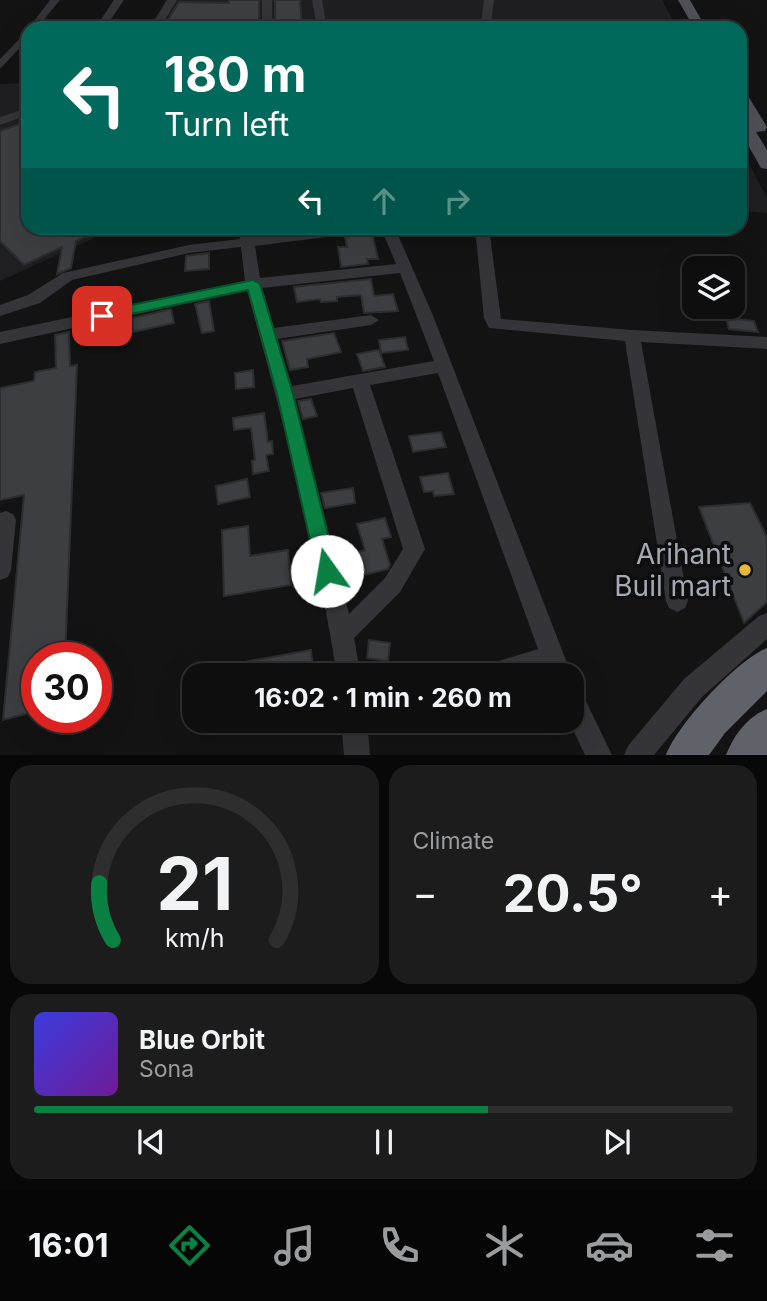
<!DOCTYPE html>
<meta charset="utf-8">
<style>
body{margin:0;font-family:Inter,sans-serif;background:#1c1c1d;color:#f1f3f6;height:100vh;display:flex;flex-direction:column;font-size:26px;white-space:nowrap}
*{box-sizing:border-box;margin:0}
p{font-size:23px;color:#9b9c9e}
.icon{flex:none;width:38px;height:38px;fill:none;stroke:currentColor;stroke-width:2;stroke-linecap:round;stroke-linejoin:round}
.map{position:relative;height:755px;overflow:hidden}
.drawer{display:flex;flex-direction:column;gap:10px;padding:10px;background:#080808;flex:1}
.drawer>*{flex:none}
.banner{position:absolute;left:21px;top:21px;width:726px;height:214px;border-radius:21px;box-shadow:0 7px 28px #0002,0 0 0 2px #2e2e2f;background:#00695c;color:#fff;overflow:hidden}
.fabs{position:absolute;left:682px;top:256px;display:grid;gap:14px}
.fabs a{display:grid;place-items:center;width:63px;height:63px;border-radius:14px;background:#0e0e0f;box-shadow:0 7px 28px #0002,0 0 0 2px #2e2e2f;font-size:35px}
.speed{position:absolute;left:21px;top:642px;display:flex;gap:14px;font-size:35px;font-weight:700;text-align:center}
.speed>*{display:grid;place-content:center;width:91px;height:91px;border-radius:50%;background:#0e0e0f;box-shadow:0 7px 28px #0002,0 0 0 2px #2e2e2f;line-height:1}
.speed .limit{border:10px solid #d22;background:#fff;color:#111}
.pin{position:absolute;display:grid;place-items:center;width:60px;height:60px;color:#fff;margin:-30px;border-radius:14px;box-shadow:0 4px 10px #0006}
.me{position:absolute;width:77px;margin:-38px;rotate:347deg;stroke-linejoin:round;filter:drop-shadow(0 0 5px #0008)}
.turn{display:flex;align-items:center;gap:24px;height:147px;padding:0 28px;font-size:32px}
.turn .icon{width:91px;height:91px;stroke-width:2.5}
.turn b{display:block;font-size:49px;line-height:60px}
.lanes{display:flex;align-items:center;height:66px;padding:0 28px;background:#0003;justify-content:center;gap:35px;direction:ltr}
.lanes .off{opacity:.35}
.big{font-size:52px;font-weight:700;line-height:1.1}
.drawer .widget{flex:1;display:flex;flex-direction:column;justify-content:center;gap:10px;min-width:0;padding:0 24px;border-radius:21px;background:#1c1c1d}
.drawer .dial{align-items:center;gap:0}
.dial svg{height:182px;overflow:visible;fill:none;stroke:#2e2e2f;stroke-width:7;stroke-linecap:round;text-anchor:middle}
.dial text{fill:#f1f3f6;stroke:none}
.song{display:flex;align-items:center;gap:21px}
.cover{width:84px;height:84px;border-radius:10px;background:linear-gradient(135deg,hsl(240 70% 55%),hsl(280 70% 35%))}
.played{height:7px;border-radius:4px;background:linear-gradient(90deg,#0b8043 65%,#2e2e2f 65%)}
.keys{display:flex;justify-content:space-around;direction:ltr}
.heat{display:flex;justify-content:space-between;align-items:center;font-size:38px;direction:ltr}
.drawer .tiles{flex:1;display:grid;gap:10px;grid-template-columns:1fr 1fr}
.widget:last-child{grid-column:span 2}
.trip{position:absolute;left:182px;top:663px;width:402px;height:70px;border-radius:21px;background:#0e0e0f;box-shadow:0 7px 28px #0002,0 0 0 2px #2e2e2f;font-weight:700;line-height:70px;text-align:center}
.tab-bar{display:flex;height:112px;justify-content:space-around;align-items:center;background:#060606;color:#9b9c9e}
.tab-bar .icon{width:49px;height:49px}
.tab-bar .on{color:#0b8043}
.tab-bar b{font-size:32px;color:#f1f3f6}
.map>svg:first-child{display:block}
.built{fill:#1f1f21}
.building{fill:#3d3e41;stroke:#2d2d30;stroke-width:2}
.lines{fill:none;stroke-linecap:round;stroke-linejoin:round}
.minor{fill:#343439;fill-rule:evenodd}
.major{fill:#505158;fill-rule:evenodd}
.highway{fill:#60626a;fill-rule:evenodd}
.route{fill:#0b8043;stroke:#07532c;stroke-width:2}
.poi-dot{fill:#e5b83a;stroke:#0e0e0f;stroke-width:2.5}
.labels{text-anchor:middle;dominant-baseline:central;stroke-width:7;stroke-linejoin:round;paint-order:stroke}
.near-poi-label{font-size:28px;fill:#a5a9b4;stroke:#0e0e0f;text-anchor:end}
</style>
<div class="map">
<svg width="767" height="755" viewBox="0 0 767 755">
<rect width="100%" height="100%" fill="#131314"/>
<path class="built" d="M166 0H662L677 28H149Z
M28 83V228H116L0 281V84Z
M740 147 767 198V213L740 211Z"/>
<path class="building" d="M229 0H259V28H163L179 2 229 3Z
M275 0H300L302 28H275Z
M28 121V228H106L76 241 71 268 57 274 62 247 24 265 0 241V131Z
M372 232 378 259H367L368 264 341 267 338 247H347L345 237Z
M209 253V269L185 271 186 256Z
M371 279 374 296 393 294 398 311 364 313 361 295 337 297V301L321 302 320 299 297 302 294 287Z
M209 301 214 331 202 333 195 304Z
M171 309 174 323 133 332 132 318Z
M726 318 754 321 758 332 729 329Z
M69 332 70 366 77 365 65 658H37V711L3 720 24 495 0 500V388L34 381 35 372 56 368 55 335Z
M334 333 341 352 307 359 308 367 290 370 282 341Z
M405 337 408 350 381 353 379 340Z
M379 350 385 367 363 371 357 354Z
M253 370 254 387 236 389 235 373Z
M311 399 317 416 303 419 298 401Z
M264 413 268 442 272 441 273 454 266 455 269 471 253 474 252 461 255 460 251 428 234 430 233 418Z
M441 432 446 447 413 452 409 436Z
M448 473 454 494 434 496 433 491 424 492 420 477Z
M247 479 250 497 218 504 216 486Z
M353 488 355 503 325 508 321 493Z
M750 503 767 537V602L744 623 699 507Z
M385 518 391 537 382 539 390 565 388 569 344 580 338 557 365 550 357 524Z
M248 526 250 556 288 550 291 585 224 596 222 530Z
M369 640 390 643 388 661 367 658Z
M311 650 314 676H233V664Z"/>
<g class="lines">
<path class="minor" d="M50 0H60L37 28 28 29Z
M114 0H124L105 28H95Z
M167 0H177L160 28H150Z
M262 0H272V28H262Z
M312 0H322L327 28H317Z
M484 0H494L491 23 486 26 481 23Z
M361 19 366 22 364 28H354L358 20Z
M28 30V39L0 69V59Z
M28 108V115L0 125V117Z
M239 228H253L254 237 334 228H373L366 232 255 246 260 278 396 264 381 228H395L434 318 572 676H548L546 670 529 676H476L479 667 538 649 438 373 370 385 425 549 400 592 354 638 361 676H337C317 546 282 417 247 290L0 344V332L245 281 241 247 189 253 72 280 40 303 0 316V305L28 295 63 273 189 245 240 239ZM400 273 434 361 292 386 277 339 371 325 379 320 371 315 274 328 262 288ZM353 388 403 549 385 578 349 614 295 399Z
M475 228H489L501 319 632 330 767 337V349L641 342 688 601 685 608 677 612 669 608 666 601 625 341 489 328 484 318Z
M6 511 13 514 16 520 11 570 8 577 0 580V513Z
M767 613V639L702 697 654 755H624L628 746 684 679 759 616Z
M572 688 581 691 612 755H585L569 721H572Z
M341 721H367L370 755H344Z"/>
<path class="major" d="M678 0H690L706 28H694Z
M740 90 745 91 767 127 765 131 756 132 767 150V169L761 168 740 131V113H744L740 107Z"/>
<path class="highway" d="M767 648V691L725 733 709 755H666C678 724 736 661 767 648Z
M767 709V755H726C734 735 747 717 767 709Z"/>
</g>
<path class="route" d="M253 280 260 284 293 394 337 571 334 578 327 580 320 578 317 571 277 394 248 290 102 320 95 316 102 311Z"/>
<circle class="poi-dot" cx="745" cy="570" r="7"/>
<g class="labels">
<g class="near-poi-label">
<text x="731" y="554">Arihant<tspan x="731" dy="32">Buil mart</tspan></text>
</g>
</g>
</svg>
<div class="fabs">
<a><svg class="icon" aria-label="layers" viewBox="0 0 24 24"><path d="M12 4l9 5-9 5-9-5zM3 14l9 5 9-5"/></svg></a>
</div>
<div class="speed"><div class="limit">30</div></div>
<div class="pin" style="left:102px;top:316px;background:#d93025"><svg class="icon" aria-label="arrive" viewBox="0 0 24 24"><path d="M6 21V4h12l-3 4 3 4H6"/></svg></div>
<svg class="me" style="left:327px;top:571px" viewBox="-20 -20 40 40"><circle r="19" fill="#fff"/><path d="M0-13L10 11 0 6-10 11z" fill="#0b8043"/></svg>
<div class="trip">16:02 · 1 min · 260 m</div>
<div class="banner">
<div class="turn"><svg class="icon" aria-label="left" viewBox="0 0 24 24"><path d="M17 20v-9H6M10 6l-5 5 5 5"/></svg><div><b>180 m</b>Turn left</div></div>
<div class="lanes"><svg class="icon" aria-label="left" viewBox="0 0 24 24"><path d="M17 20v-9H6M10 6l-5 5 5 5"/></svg><svg class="icon off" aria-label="ahead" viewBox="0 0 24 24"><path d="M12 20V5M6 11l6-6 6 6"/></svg><svg class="icon off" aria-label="right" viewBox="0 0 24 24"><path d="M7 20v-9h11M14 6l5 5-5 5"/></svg></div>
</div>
</div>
<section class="drawer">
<div class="tiles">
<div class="widget dial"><svg viewBox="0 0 100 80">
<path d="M14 69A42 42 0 1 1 86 69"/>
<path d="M14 69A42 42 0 0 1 8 44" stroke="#0b8043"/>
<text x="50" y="56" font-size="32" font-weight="700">21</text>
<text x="50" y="72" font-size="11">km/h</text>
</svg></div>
<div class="widget"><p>Climate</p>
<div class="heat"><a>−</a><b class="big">20.5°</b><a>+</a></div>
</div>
<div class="widget">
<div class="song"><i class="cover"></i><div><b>Blue Orbit</b><p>Sona</p></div></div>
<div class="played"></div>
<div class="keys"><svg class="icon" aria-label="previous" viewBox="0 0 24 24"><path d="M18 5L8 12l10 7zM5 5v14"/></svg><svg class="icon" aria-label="pause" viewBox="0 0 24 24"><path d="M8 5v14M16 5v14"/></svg><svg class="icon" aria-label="next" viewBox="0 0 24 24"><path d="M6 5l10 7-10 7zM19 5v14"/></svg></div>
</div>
</div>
</section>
<nav class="tab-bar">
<b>16:01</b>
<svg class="icon on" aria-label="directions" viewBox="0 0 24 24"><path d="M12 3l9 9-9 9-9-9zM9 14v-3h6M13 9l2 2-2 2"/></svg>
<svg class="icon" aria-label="music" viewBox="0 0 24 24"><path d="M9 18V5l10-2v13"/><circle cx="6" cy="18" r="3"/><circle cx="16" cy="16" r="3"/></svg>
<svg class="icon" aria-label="phone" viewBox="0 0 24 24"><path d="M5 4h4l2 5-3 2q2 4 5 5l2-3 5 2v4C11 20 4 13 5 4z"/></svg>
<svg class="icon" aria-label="climate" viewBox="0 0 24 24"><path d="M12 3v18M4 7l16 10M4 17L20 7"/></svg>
<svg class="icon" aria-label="car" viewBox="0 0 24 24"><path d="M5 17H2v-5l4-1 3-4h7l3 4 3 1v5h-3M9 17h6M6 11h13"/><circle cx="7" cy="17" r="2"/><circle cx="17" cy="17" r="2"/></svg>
<svg class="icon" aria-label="filters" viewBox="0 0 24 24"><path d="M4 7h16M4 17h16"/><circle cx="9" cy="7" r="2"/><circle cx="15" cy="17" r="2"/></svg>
</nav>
